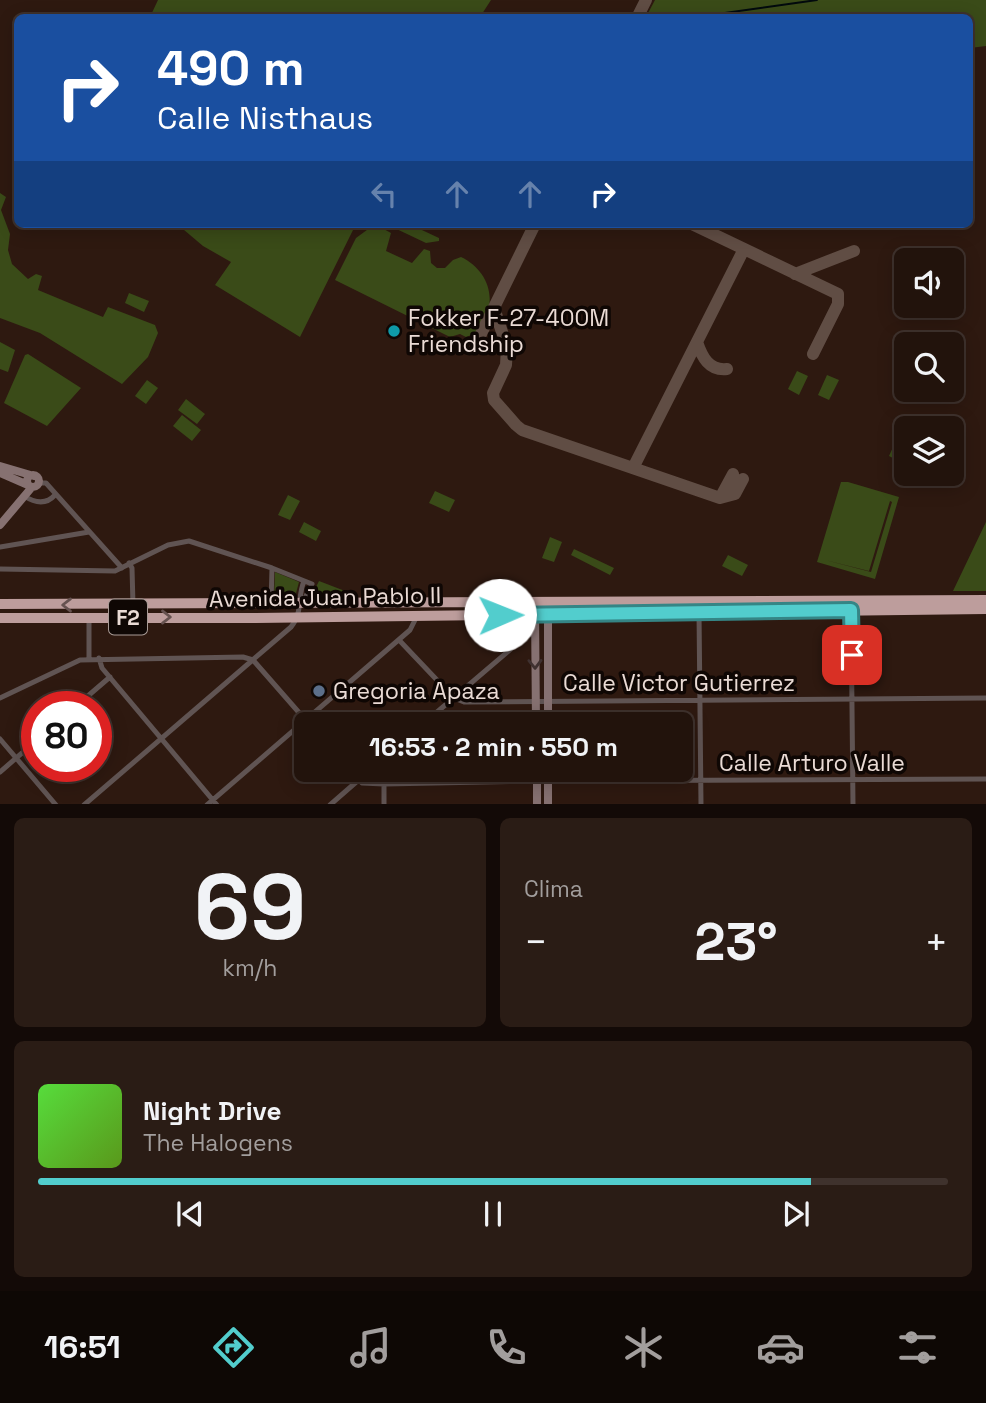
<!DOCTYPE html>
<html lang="es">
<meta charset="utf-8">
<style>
body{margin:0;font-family:"Space Grotesk",sans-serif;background:#2a1c15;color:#f1f3f6;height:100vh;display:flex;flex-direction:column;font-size:26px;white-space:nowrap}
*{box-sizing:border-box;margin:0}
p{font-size:23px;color:#a29e9d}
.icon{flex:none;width:38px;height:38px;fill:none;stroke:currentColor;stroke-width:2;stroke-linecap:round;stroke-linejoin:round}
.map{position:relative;height:804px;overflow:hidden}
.drawer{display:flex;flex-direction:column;gap:14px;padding:14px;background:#130a07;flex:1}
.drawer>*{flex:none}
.top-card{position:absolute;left:14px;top:14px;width:959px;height:214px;border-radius:10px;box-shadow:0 4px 18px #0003,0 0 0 2px #3f322d;background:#1a4fa0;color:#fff;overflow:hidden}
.buttons{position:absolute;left:894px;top:248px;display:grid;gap:14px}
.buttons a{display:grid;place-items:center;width:70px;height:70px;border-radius:10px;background:#22130c;box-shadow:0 4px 18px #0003,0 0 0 2px #3f322d;font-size:35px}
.speed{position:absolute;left:21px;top:691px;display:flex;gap:14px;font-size:35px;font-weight:700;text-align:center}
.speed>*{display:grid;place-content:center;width:91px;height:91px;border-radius:50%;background:#22130c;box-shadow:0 4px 18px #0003,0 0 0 2px #3f322d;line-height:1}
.speed .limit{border:10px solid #d22;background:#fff;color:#111}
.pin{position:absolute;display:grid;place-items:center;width:60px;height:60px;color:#fff;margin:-30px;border-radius:14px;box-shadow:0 4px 10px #0006}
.me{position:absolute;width:77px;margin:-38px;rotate:89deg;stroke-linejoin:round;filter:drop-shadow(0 0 5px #0008)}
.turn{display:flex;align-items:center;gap:24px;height:147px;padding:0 28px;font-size:32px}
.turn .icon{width:91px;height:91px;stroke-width:2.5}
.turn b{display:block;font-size:49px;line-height:60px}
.lanes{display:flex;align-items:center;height:66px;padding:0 28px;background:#0003;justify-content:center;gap:35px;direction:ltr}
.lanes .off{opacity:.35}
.big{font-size:52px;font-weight:600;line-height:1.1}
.drawer .widget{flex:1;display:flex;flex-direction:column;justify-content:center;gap:10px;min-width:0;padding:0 24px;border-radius:10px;background:#2a1c15}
.drawer .dial{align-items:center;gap:0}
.dial b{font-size:91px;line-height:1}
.song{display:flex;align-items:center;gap:21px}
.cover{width:84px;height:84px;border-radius:10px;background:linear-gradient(135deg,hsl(110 70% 55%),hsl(90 70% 35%))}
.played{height:7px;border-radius:4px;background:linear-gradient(90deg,#52cdcd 85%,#3f322d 85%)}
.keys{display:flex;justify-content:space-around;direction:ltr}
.heat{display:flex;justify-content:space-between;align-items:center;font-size:38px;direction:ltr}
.drawer .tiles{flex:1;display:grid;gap:14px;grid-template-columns:1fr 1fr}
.widget:last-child{grid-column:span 2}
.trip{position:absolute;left:294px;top:712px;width:399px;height:70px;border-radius:10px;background:#22130c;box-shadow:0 4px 18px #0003,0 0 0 2px #3f322d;font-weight:600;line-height:70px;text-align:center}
.tab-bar{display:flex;height:112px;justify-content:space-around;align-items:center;background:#0e0805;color:#a29e9d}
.tab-bar .icon{width:49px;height:49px}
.tab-bar .active{color:#52cdcd}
.tab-bar b{font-size:32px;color:#f1f3f6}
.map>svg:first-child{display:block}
.green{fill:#3a4b18;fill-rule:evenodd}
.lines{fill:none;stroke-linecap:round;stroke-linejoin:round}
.stream{stroke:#020a0d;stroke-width:2}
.taxiway{stroke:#604d44;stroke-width:12}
.street{stroke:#605453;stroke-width:5}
.secondary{stroke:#867171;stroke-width:8}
.highway{stroke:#bd9d9c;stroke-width:10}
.oneway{stroke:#665250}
.oneway2{stroke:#3f3130}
.route-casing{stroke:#358585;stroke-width:18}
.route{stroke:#52cdcd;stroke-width:12}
.culture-dot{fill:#0f9aa8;stroke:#0f0704;stroke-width:2.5}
.service-dot{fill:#5c6f8a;stroke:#0f0704;stroke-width:2.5}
.labels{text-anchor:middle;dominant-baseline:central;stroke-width:7;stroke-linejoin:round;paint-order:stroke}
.shield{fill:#0f0704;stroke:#a89b96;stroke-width:2}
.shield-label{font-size:21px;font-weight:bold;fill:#eadbd5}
.poi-label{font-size:23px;fill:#eadbd5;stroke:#0f0704;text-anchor:start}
.street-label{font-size:23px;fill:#eadbd5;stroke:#0f0704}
</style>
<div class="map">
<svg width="986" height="805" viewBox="0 0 986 805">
<rect width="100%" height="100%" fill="#2e1910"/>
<path class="green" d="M158 0H491L480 17H150Z
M655 0H986V46L970 48V18L646 17Z
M0 193 6 197 1 210 10 234 8 250 12 264 28 279 36 274 42 276 38 290 103 317 108 307 155 325 158 333 148 357 122 384 40 333 0 318Z
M177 224H356L300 337 215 285 231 262 203 246Z
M386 224H409L439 238V241L426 243Z
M371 227H380L391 233 386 251 412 263 424 249 430 251 431 263 437 268H445L453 260 461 257C480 266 493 285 489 307 487 316 481 325 477 333L466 337 460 334 450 337 335 280 356 238Z
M129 293 149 301 144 312 125 303Z
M0 342 15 350 8 372 0 369Z
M28 354 81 388 47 426 4 403 25 355Z
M797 371 808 376 799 395 788 389Z
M827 375 839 380 829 400 818 395Z
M147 380 158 388 146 404 135 396Z
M186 399 205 414 197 424 178 410Z
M182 415 201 430 192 441 173 426Z
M894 445 906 452V465L889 456Z
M841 482H848L899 497 875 579 817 562ZM890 501 892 502 871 572 825 560 869 571Z
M435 491 455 500 449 512 429 503Z
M288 495 300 501 290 520 278 515Z
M304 522 321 531 316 541 299 532Z
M986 522V591H953Z
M550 537 562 542 554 562 542 558Z
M574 549 614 568 610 575 571 555Z
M728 555 748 565 742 576 722 566Z
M275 572 299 582 295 597 274 598Z
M319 581 358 596V597L311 598 312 589 316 587Z
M375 770H390L389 780 369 779V775Z"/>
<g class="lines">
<path class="stream" d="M689 18 817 0"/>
<path class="taxiway" d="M637 18 646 0
M692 224 838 294V304L813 354
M795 274 854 251
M494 308 507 347 506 365 493 393 494 400 516 425 522 430 720 498 735 494 743 479
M477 342 535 224
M697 342C702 357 709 371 727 369
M633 468 744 249
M720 498 733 474"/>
<path class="street" d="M39 483H46L122 568
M24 496C35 503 46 505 55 495
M0 547 89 532
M129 563 132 568 133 605
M0 569 115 571 168 545 189 541 272 568 312 584 303 602
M271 603 272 568
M851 610 853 805
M699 612 701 805
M89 617V658
M399 640 454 698 464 702 986 698
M99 658 102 668 217 805
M0 698 80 660 243 657 253 660 309 724
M75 707 110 677
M423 724 525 637 535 632
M0 739 56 805
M349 770 362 783 384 784 537 781 986 779
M0 772 37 740
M384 784V805
M84 805 291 627C303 613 297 598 304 581
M207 805 410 630 417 616
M330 805 370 770"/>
<path class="secondary" d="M0 466 34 476
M0 473 28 485
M27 481a6 6 0 1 1 12 0a6 6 0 1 1-12 0Z
M0 525 32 487
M535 609 536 724
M548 609V724
M537 770V805
M548 770V805"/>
<path class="highway" d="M0 604 986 600
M0 618H256L986 609"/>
</g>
<defs><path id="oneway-chevron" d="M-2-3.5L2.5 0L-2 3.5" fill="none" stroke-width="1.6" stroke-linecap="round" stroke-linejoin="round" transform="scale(1.75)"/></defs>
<g class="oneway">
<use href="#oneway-chevron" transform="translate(67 605) rotate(-180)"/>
<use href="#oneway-chevron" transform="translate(166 617)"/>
</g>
<use class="oneway2" href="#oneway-chevron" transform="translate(535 664) rotate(89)"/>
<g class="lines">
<g class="route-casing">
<path id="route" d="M500 615 851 610 852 655"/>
</g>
<use href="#route" class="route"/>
</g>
<circle class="culture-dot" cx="394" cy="331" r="7"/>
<circle class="service-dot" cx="319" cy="691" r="7"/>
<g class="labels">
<rect class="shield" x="109" y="599.5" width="38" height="35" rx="5"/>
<g class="shield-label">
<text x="128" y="617">F2</text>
</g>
<g class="poi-label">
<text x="408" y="318">Fokker F-27-400M<tspan x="408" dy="26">Friendship</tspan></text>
<text x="333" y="691">Gregoria Apaza</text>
</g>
<g class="street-label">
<text transform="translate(325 597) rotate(-1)">Avenida Juan Pablo II</text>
<text x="679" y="683">Calle Victor Gutierrez</text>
<text x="812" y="763">Calle Arturo Valle</text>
</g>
</g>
</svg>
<div class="buttons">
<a><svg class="icon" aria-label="sound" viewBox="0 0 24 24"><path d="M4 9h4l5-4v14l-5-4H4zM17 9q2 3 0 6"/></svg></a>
<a><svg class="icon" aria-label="search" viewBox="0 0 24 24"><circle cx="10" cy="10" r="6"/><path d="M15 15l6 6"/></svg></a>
<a><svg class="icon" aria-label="layers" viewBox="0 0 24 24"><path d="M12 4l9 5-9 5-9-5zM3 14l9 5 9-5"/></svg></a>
</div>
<div class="speed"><div class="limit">80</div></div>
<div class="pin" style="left:852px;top:655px;background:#d93025"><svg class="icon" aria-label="arrive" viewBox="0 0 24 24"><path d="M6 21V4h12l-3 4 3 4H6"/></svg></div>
<svg class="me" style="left:500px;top:615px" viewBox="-20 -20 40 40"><circle r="19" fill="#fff"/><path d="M0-13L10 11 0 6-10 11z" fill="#52cdcd"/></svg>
<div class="trip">16:53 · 2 min · 550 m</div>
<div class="top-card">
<div class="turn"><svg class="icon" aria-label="right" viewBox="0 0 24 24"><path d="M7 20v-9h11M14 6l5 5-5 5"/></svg><div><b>490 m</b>Calle Nisthaus</div></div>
<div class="lanes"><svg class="icon off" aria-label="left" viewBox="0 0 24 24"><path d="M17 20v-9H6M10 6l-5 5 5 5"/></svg><svg class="icon off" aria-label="ahead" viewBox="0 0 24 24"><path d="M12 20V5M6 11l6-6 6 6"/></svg><svg class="icon off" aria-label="ahead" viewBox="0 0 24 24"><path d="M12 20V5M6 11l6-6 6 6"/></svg><svg class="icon" aria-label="right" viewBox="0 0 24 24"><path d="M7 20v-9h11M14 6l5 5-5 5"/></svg></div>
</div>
</div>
<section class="drawer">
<div class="tiles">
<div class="widget dial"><b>69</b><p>km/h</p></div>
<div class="widget"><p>Clima</p>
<div class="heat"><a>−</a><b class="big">23°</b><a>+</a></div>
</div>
<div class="widget">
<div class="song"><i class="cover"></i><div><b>Night Drive</b><p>The Halogens</p></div></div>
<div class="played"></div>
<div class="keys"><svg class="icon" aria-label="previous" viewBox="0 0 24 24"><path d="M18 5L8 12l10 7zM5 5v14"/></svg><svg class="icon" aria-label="pause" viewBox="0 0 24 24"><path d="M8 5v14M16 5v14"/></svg><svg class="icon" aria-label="next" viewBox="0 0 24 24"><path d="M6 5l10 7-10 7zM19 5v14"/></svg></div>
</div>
</div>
</section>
<nav class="tab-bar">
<b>16:51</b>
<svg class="icon active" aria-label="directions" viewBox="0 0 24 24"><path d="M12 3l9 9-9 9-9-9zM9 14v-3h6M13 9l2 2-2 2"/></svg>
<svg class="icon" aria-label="music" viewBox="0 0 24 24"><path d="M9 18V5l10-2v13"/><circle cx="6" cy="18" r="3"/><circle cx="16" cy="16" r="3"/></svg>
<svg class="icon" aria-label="phone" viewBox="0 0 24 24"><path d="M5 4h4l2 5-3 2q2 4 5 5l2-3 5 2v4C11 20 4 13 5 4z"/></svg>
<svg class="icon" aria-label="climate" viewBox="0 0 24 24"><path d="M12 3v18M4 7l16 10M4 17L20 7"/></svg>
<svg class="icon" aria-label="car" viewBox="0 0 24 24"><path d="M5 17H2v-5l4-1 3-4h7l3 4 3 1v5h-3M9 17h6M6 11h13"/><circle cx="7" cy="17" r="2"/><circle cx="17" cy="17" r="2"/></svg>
<svg class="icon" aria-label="filters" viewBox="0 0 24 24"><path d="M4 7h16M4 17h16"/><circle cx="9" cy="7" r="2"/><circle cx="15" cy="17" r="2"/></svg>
</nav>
